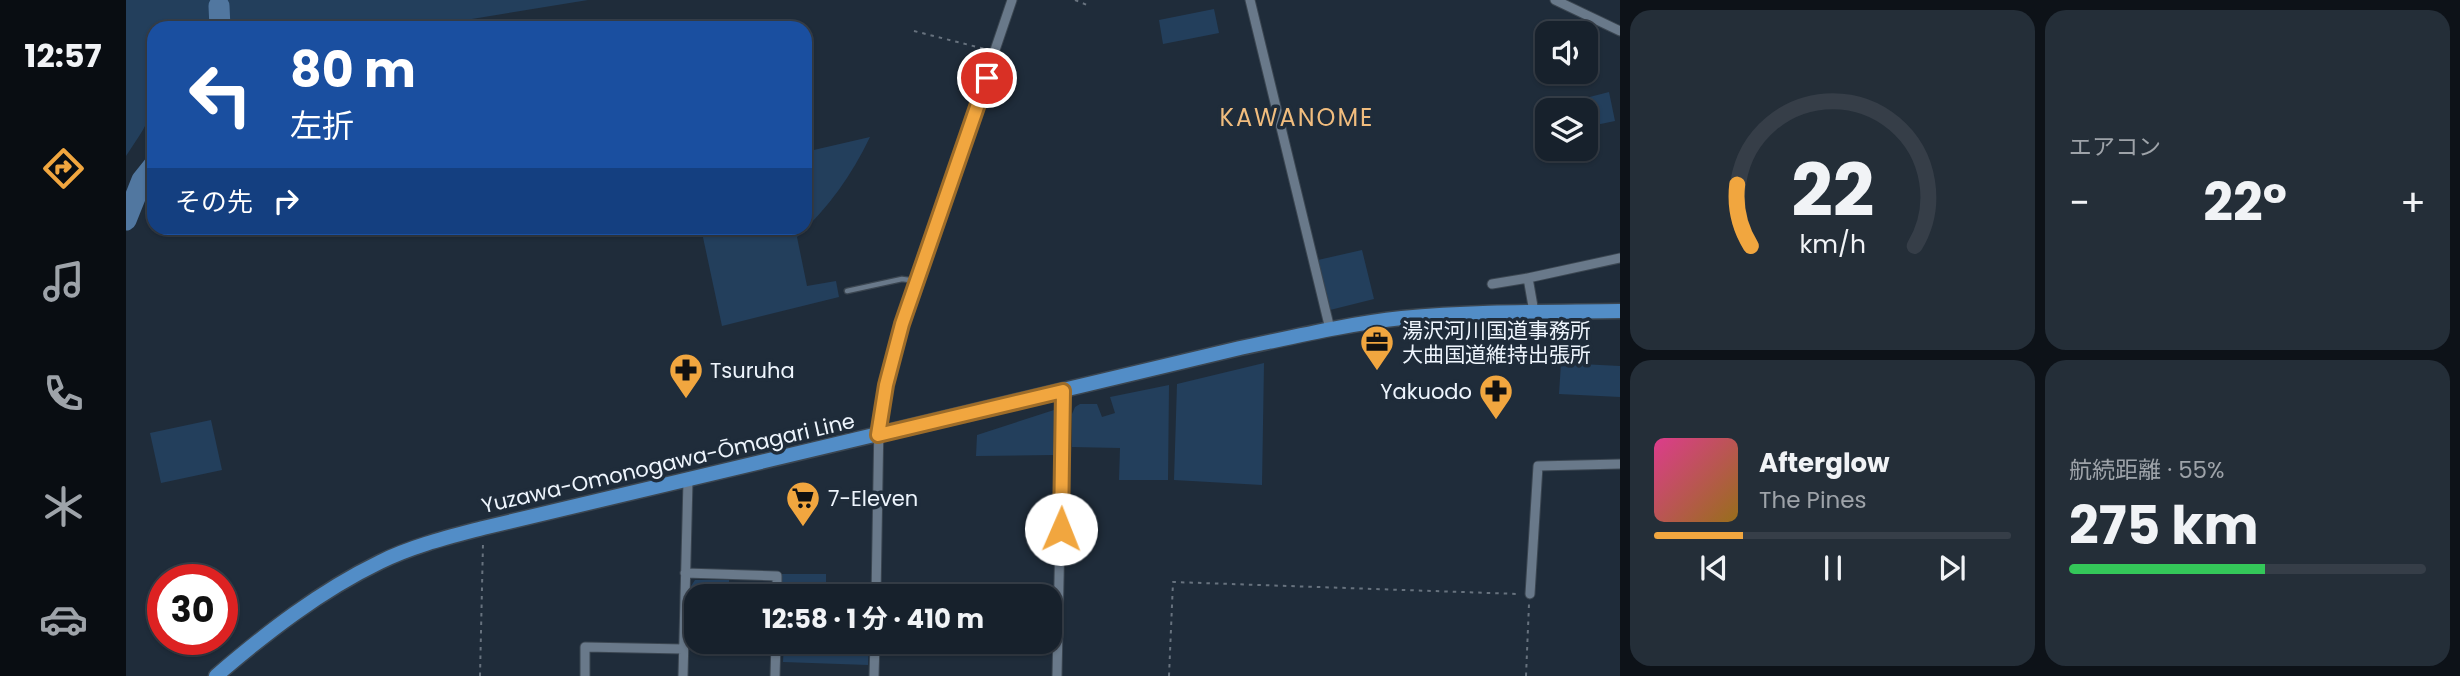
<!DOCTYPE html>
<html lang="ja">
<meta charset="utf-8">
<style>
body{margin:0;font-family:Poppins,"Noto Sans JP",sans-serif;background:#242e38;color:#f1f3f6;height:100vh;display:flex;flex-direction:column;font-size:26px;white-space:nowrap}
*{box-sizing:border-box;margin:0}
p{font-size:23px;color:#9ea3a9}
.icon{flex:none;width:38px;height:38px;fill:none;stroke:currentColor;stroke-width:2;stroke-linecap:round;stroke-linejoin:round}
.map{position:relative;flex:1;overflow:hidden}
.side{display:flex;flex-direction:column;gap:10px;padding:10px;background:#0d1218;width:840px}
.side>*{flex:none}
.banner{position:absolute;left:21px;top:21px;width:665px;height:214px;border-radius:21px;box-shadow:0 2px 5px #0004,0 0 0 2px #363e48;background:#1a4fa0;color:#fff;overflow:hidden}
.controls{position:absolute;left:1409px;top:21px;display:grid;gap:14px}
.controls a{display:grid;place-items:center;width:63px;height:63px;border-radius:14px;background:#17212c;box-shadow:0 2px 5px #0004,0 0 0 2px #363e48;font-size:35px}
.speed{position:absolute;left:21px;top:564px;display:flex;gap:14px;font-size:35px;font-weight:700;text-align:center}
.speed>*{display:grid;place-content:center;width:91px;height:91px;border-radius:50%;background:#17212c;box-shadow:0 2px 5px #0004,0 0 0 2px #363e48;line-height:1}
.speed .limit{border:10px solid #d22;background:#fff;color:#111}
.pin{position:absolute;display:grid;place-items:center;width:60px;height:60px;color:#fff;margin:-30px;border:4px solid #fff;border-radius:50%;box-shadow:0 2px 7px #0007}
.me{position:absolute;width:77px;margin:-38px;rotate:1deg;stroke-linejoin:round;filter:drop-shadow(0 0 5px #0008)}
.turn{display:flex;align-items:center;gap:24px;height:147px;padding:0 28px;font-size:32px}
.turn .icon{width:91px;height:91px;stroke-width:2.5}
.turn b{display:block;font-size:49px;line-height:60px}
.then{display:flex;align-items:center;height:66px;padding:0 28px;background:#0003;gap:14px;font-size:26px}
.big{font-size:52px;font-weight:700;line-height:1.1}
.side .widget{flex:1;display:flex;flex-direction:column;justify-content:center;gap:10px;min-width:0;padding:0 24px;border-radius:21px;background:#242e38}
.side .dial{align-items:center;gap:0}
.dial svg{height:182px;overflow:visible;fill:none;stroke:#363e48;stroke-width:7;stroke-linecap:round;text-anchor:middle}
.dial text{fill:#f1f3f6;stroke:none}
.song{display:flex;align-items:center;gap:21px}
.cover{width:84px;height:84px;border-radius:10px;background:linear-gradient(135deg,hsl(330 70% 55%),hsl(40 70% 35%))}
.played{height:7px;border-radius:4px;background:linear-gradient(90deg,#f1a63f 25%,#363e48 25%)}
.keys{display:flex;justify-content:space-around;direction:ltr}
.heat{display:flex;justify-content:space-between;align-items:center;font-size:38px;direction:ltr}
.charge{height:10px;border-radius:5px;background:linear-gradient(90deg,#34c759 55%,#363e48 0)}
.side .tiles{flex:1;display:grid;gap:10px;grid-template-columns:repeat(2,1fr)}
.trip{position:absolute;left:558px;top:584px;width:378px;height:70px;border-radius:21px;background:#17212c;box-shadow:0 2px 5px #0004,0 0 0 2px #363e48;font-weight:700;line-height:70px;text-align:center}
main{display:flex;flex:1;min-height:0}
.tabs{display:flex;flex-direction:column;width:126px;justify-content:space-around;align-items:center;background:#090d12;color:#9ea3a9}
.tabs .icon{width:49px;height:49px}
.tabs .active{color:#f1a63f}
.tabs b{font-size:32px;color:#f1f3f6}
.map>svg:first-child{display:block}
.green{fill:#233f5c}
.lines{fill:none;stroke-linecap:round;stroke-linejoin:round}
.river{stroke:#5177a0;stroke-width:21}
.lane-casing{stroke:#3b4651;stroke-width:7}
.street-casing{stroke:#3b4651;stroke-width:11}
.primary-casing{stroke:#3b4651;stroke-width:17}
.path{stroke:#67727e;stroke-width:2;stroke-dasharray:3.5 5;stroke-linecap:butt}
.lane{stroke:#69798a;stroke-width:4.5}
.street{stroke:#69798a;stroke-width:9}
.primary{stroke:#528dc7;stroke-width:14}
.route-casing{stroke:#9d6c29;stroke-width:18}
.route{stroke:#f1a63f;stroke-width:12}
.labels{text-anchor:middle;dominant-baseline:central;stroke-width:7;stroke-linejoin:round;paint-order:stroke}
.poi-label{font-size:21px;fill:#eef5fd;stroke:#1f2c3a;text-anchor:start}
.street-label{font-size:21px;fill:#eef5fd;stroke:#1f2c3a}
.quarter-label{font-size:24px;letter-spacing:2px;fill:#f1bd7e;stroke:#1f2c3a}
</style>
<main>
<nav class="tabs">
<b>12:57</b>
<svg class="icon active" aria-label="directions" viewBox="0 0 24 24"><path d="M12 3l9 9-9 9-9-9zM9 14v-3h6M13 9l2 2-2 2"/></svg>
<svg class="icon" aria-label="music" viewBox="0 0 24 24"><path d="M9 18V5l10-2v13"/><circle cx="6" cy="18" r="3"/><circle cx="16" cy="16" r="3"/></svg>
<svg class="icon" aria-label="phone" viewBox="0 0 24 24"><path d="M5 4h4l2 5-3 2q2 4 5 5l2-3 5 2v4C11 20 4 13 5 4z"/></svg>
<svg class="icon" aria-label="climate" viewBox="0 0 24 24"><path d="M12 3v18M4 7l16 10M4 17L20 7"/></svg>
<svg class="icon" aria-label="car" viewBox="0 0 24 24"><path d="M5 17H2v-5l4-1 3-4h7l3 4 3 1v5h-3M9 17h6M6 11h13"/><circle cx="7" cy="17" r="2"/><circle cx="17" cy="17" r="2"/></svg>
</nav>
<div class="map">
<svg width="1494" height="676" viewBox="0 0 1494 676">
<rect width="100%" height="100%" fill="#1f2c3a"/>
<path class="green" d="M0 0H462L291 28H28V59L25 60C36 105 24 120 0 156Z
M1088 9 1093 33 1037 44 1033 20Z
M1483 92 1489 121 1460 127V110H1454L1452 100Z
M744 137C726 175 702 208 671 237L681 286 710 281 713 297 596 326 575 228H679V152Z
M1236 250 1248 299 1204 310 1192 260Z
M1138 363 1136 485 1048 480 1051 384Z
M1435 363 1494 366V397L1433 394Z
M1043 385 1042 480H993L994 448 946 447V414L949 407 954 404H971L976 417 989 413 984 397Z
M928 410 927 455 850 456 851 435Z
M85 420 96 470 35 483 24 433Z
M656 574H700V597H656Z
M569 580H603V597H570V626H563L565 586Z
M658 642H743L742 665 657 662Z"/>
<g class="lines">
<path class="river" d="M93 6 94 28
M0 220 16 180 28 165"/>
<g class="lane-casing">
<path id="lane" d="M721 291 776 279 791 281"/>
</g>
<g class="street-casing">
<path id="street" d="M1124 0 1204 329
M1429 0 1494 31
M1366 284 1402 278
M1408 312 1402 278 1494 258
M559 573 651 576V597
M1404 594 1412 466 1494 464
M750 597 753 419 759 385 776 324 886 0
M459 676V647L557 649
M557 676 562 481
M649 676 650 642
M748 676 749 642
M931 676 937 391"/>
</g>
<g class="primary-casing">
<path id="primary" d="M90 676C140 633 194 591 254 562 286 546 323 537 357 528L1114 348C1167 337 1221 324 1276 318 1349 311 1421 312 1494 311"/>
</g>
<path class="path" d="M949 0 961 5
M788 31 859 49
M354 676 357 543
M1043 676 1047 582 1393 594
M1400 676 1403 604"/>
<use href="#lane" class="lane"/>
<use href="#street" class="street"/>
<use href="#primary" class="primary"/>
</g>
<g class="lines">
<g class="route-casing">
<path id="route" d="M861 78 776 324 760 385 752 435 937 391 935 529"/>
</g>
<use href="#route" class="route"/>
</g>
<defs>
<g id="office-pin" transform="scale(1.75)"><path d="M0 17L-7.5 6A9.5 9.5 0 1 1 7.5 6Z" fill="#f1a63f" stroke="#1f2c3a"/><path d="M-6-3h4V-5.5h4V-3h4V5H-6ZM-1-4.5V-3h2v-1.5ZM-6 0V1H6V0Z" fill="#111"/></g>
<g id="pharmacy-pin" transform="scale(1.75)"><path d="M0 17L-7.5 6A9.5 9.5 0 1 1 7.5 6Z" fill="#f1a63f" stroke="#1f2c3a"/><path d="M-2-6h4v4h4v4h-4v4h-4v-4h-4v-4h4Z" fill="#111"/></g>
<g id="supermarket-pin" transform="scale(1.75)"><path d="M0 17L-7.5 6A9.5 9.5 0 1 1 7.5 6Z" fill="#f1a63f" stroke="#1f2c3a"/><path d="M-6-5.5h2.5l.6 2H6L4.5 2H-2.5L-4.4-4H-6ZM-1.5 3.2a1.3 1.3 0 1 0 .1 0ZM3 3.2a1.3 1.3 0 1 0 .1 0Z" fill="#111"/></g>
</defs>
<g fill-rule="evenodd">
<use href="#office-pin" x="1251" y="342"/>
<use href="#pharmacy-pin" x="560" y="370"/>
<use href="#pharmacy-pin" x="1370" y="391"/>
<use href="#supermarket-pin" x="677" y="498"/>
</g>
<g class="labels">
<g class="poi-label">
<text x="1276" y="330">湯沢河川国道事務所<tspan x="1276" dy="24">大曲国道維持出張所</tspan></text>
<text x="584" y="370">Tsuruha</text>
<text x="1346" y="391" text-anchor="end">Yakuodo</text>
<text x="702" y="498">7-Eleven</text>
</g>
<g class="street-label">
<text transform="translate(542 463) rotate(-13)">Yuzawa-Omonogawa-Ōmagari Line</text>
</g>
<g class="quarter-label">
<text x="1171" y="117">KAWANOME</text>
</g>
</g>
</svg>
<div class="controls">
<a><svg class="icon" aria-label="sound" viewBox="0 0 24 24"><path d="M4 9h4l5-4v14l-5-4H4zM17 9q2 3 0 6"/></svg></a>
<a><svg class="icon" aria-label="layers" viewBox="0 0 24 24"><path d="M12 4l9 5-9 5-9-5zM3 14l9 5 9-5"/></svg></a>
</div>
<div class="speed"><div class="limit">30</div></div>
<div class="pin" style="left:861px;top:78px;background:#d93025"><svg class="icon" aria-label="arrive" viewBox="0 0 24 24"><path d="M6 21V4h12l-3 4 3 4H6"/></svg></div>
<svg class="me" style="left:935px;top:529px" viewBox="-20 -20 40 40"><circle r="19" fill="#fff"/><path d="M0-13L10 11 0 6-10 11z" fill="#f1a63f"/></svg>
<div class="trip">12:58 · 1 分 · 410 m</div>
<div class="banner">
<div class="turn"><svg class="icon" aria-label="left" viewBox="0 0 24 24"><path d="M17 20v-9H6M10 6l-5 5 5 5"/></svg><div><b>80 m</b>左折</div></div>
<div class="then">その先<svg class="icon" aria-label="right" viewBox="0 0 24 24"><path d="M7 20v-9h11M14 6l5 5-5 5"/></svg></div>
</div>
</div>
<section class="side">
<div class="tiles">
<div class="widget dial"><svg viewBox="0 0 100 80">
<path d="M14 69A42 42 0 1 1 86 69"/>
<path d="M14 69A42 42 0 0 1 8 42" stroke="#f1a63f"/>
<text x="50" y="56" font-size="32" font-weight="700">22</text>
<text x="50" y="72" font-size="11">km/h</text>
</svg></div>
<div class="widget"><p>エアコン</p>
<div class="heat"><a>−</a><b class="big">22°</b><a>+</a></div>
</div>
<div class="widget">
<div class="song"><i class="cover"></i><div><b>Afterglow</b><p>The Pines</p></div></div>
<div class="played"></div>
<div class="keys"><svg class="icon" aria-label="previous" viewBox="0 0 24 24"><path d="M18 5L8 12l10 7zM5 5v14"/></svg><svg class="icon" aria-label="pause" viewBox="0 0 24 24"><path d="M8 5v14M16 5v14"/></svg><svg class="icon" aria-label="next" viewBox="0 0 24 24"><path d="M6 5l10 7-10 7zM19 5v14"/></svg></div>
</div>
<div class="widget"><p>航続距離 · 55%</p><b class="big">275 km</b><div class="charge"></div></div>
</div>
</section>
</main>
